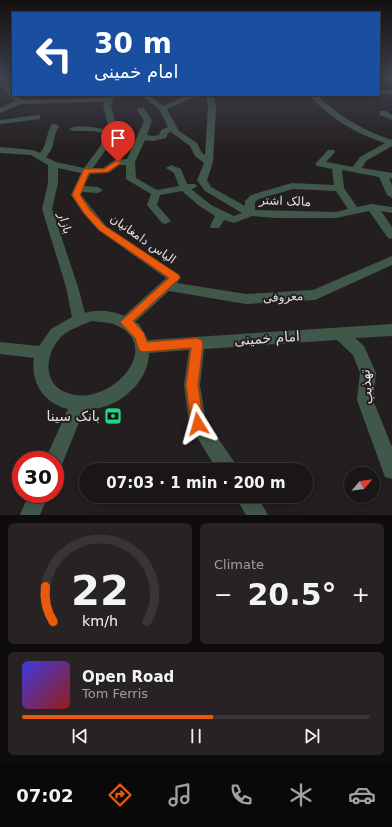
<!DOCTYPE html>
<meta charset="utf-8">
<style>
body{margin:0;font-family:"DejaVu Sans",Vazirmatn,sans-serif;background:#272324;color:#f1f3f6;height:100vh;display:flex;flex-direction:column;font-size:15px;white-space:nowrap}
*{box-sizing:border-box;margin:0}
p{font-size:13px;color:#9f9fa1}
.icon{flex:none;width:22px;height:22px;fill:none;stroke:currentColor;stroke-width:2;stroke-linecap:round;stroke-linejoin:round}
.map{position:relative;height:515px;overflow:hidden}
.drawer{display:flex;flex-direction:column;gap:8px;padding:8px;background:#0e0c0d;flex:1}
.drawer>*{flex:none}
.hud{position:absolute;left:12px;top:12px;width:368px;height:84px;border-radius:0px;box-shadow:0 2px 10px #0003,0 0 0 1px #383536;background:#1a4fa0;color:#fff;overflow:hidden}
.needle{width:26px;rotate:61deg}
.fabs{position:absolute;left:344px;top:467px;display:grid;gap:8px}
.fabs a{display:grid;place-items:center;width:36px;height:36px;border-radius:50%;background:#1a1617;box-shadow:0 2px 10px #0003,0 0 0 1px #383536;font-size:20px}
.speed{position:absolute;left:12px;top:451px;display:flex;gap:8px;font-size:20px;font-weight:700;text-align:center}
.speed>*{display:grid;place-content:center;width:52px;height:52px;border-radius:50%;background:#1a1617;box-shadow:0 2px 10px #0003,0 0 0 1px #383536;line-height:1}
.speed .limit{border:6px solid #d22;background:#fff;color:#111}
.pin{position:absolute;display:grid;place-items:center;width:34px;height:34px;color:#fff;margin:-41px -17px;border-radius:50% 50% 50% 0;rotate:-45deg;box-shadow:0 0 4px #0007}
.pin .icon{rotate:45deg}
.me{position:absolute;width:44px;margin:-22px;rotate:352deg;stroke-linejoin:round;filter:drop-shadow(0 0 3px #0008)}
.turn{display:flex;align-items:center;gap:14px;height:84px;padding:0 16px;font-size:18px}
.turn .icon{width:52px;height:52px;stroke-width:2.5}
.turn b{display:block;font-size:28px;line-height:34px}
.big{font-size:30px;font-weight:700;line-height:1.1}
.drawer .card{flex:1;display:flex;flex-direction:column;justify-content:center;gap:6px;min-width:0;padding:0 14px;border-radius:6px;background:#272324}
.drawer .dial{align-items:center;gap:0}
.dial svg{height:104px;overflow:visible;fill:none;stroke:#383536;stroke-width:7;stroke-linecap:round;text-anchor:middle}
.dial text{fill:#f1f3f6;stroke:none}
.song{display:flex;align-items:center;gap:12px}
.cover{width:48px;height:48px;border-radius:6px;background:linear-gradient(135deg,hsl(240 70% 55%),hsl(0 70% 35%))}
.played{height:4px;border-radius:2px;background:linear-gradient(90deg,#ea580c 55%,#383536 55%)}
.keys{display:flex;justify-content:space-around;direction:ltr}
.heat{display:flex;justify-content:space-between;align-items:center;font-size:22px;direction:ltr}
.drawer .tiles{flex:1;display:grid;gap:8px;grid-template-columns:1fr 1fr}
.card:last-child{grid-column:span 2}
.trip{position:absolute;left:79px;top:463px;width:234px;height:40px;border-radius:20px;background:#1a1617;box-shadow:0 2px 10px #0003,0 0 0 1px #383536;font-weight:700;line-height:40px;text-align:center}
.tabs{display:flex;height:64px;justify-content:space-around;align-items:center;background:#0a0909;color:#9f9fa1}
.tabs .icon{width:28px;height:28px}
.tabs .on{color:#ea580c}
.tabs b{font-size:18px;color:#f1f3f6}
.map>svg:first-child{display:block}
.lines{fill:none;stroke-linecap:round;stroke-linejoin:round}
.minor{fill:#405849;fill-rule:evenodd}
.route{fill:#ea580c;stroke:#983908}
.labels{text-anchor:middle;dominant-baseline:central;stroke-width:4;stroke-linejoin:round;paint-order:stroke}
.street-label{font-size:12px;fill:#e2dfe0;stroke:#231e1f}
.near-street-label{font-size:14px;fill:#e2dfe0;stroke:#231e1f}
.near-poi-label{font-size:14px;fill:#e2dfe0;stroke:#231e1f;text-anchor:end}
</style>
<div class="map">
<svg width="392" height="515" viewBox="0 0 392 515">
<rect width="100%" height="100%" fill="#231e1f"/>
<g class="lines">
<path class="minor" d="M0 79H5L13 92V95H16L22 100 106 98 108 95H114L111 106 117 128 107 148 93 168H103L115 160 127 159 144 121 137 110 138 108H144L152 121 147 135 153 136 159 135 161 130 168 127 159 109 141 95H148L163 106 186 96 196 95 195 97 167 109 179 131 197 143 202 153 205 155 208 107 206 96 213 95 216 107 213 162 207 180 211 187 245 206V201L251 195 292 183 334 185 332 169 317 166 315 164 328 150H334L335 152 326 162 353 167 360 157 385 143C357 134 328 118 310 95H317C338 116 364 131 392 140V146L366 161 362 168 392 173V179L389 178 392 185V198L387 195 379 177 342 170 344 188 357 207 372 204 392 207V213L381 211 392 227V239L388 238 369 211 336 218H276L252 216 234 223 224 220 219 228H211L210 226 215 216 198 205 182 191 160 195 157 205 171 221 166 224 162 223 147 205 151 194 126 179V165H120L108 173 90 174 84 186 98 187 103 190 98 193 82 192 81 195 106 226 179 275 181 278 177 283 246 294 313 290 392 256V265L315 300 246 304 169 291 135 322 139 324 148 340 392 324V336L355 338 364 346 376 373 373 400 392 447V479L385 477 357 400 360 373 353 355 337 340 204 349 200 385 206 421 235 463 237 470H217L189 424 184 385 189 350 149 353C149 378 126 401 103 407 97 409 90 409 84 410L61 467 55 469V460H45L68 409C44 404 30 382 34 358L0 354V342L39 346 51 329 72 317 66 287 42 209 48 183V165L31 155 0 153V147L33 150 40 153C47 146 46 133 52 124H55L59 126C52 137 56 147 46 157L56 162 84 168 99 148 106 134 94 131H73L69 129C77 123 99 128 108 130L109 128 103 106 105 102 21 104 0 113V108L15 101 5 91ZM171 132 190 146 195 156 204 163 197 180 205 191 242 213 234 216 211 205 191 189 195 188 197 186 195 184H187L181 169 171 165 166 168 174 173 179 186 157 190 136 178 135 162 145 140 153 141 166 138 168 133ZM58 168 81 173 71 195 83 213 98 230 166 278 124 316C113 311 96 309 85 313L78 287 52 209 58 183ZM293 189 336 191 348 209 336 212 255 210V202L259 199ZM92 321C99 322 109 322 116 325 166 347 108 411 65 392 41 382 46 351 62 336 70 329 82 325 92 321Z
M379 79H392V82L380 81Z
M379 90H392V94H379Z
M380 111H386L392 115V120L380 115Z
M37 115H40V119L0 124V120Z
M29 494H49L40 515H20Z
M235 496H257L268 515H246Z"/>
</g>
<linearGradient id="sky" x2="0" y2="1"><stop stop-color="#131011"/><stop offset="0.52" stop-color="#3f414d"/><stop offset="1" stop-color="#3f414d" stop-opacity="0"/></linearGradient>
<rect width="392" height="151" fill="url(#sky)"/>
<path class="route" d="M116 161 122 162 108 172 89 173 80 195 90 210 105 226 179 275 180 278 133 321 144 333 147 342 197 338 201 340 203 343 198 385 204 424 202 429 198 430 193 429 191 424 186 385 191 348 143 352 139 350 135 338 120 322 169 278 99 230 84 213 72 195 84 169H104Z"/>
<defs>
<g id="bank-square" transform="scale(0.9)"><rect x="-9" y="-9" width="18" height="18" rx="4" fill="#21d887" stroke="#231e1f"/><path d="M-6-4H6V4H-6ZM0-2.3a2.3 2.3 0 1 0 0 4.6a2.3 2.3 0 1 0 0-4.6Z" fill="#111"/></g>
</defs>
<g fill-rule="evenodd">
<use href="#bank-square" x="113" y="416"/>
</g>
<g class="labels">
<g class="street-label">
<text transform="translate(285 201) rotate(2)">مالک اشتر</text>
<text transform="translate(65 223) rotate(73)">بازار</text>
<text transform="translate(143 239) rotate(35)">الیاس دامغانیان</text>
<text transform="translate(283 297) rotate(-3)">معروفی</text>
</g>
<g class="near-street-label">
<text transform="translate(267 338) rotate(-4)">امام خمینی</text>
<text transform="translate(366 387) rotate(-96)">تهذیب</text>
</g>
<g class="near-poi-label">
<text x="100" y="416">بانک سینا</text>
</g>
</g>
</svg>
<div class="fabs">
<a><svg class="needle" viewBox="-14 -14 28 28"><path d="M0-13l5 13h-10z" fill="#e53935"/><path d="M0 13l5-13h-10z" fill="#9f9fa1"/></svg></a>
</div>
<div class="speed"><div class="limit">30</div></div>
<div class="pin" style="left:118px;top:162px;background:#d93025"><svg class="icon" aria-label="arrive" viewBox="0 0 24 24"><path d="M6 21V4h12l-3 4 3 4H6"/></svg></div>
<svg class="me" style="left:198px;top:424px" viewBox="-20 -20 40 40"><path d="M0-17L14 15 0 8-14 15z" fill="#ea580c" stroke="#fff" stroke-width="4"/></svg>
<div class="trip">07:03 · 1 min · 200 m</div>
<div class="hud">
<div class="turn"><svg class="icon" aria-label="left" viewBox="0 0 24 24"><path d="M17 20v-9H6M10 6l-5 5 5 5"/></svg><div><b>30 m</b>امام خمینی</div></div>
</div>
</div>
<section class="drawer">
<div class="tiles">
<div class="card dial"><svg viewBox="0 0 100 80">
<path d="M14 69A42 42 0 1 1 86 69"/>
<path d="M14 69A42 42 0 0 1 8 42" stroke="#ea580c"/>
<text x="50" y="56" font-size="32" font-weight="700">22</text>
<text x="50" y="72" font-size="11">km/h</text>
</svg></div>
<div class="card"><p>Climate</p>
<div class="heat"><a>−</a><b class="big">20.5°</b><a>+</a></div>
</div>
<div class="card">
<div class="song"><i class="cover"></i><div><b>Open Road</b><p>Tom Ferris</p></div></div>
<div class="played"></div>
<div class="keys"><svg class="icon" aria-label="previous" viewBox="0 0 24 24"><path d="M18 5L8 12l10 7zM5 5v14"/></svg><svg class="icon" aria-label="pause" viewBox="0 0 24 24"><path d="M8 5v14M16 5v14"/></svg><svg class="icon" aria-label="next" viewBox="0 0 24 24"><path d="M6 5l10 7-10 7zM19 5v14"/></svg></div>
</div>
</div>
</section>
<nav class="tabs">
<b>07:02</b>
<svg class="icon on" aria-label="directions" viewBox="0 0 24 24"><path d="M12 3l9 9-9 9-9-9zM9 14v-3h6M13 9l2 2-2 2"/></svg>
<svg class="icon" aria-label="music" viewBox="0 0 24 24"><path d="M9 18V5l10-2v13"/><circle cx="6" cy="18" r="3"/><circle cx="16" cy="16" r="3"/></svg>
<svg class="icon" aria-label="phone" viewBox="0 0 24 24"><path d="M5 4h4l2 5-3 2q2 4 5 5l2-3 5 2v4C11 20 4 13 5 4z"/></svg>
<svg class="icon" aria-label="climate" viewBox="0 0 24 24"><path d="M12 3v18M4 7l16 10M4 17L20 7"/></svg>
<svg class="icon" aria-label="car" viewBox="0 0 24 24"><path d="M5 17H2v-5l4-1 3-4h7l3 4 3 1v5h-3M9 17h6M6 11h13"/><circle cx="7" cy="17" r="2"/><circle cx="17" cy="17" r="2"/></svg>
</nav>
